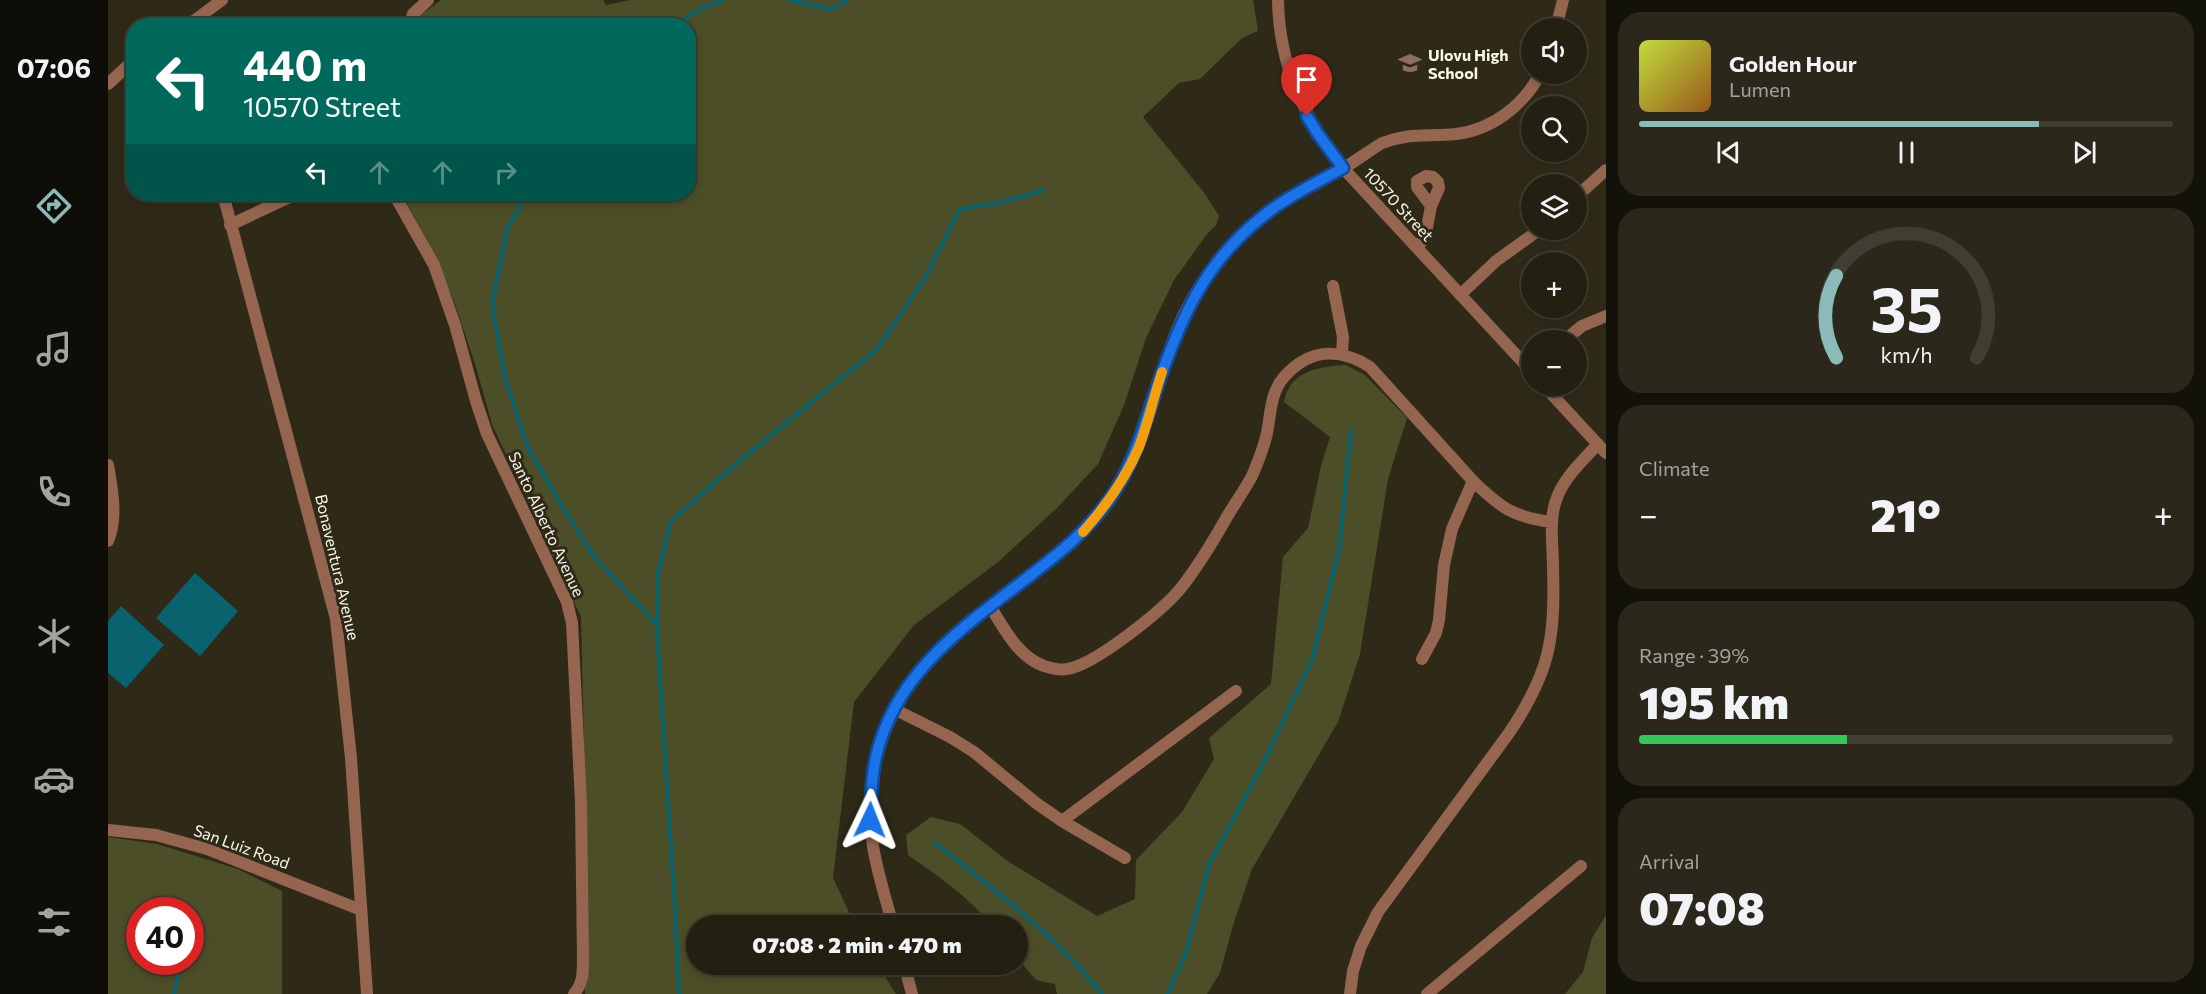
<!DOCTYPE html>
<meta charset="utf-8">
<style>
body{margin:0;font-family:Commissioner,sans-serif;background:#2b281b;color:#f1f3f6;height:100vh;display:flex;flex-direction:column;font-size:22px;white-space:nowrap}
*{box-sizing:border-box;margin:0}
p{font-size:20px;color:#a3a39f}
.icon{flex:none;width:33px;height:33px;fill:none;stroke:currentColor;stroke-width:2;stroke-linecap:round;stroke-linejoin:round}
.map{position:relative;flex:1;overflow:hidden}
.drawer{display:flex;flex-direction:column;gap:12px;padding:12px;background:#13120a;width:600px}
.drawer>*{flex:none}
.guide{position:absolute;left:18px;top:18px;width:570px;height:183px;border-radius:24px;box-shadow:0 3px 9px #0003,0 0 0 2px #403e32;background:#00695c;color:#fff;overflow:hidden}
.tools{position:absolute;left:1413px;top:18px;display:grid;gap:12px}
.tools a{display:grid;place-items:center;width:66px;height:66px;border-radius:50%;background:#232012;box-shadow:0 3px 9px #0003,0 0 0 2px #403e32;font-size:30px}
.speed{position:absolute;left:18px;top:897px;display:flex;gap:12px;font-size:30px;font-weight:700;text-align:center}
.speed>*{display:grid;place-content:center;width:78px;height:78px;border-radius:50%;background:#232012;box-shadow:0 3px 9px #0003,0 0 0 2px #403e32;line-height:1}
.speed .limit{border:9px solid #d22;background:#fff;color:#111}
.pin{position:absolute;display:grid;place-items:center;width:51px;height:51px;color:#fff;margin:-62px -26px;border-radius:50% 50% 50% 0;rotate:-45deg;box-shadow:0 0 6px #0007}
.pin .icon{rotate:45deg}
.me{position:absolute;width:66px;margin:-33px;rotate:2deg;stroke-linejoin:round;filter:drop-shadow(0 0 4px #0008)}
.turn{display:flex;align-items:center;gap:21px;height:126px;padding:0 18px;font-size:27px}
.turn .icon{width:78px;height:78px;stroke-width:2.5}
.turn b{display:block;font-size:42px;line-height:51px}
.lanes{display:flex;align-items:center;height:57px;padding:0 18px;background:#0003;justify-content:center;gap:30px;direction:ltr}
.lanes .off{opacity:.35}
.big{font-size:45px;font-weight:800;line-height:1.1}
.drawer .widget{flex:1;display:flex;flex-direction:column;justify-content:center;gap:9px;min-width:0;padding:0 21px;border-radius:24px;background:#2b281b}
.drawer .dial{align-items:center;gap:0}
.dial svg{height:156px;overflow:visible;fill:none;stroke:#403e32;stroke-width:7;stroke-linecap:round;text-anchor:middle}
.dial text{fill:#f1f3f6;stroke:none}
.song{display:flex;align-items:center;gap:18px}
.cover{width:72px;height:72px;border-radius:9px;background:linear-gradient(135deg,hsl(70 70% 55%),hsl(30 70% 35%))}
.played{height:6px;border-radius:3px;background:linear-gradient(90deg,#8bbbb9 75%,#403e32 75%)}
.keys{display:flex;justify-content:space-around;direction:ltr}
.heat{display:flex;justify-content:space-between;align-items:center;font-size:33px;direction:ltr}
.charge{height:9px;border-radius:4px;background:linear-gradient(90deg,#34c759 39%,#403e32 0)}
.trip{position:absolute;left:578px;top:915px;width:342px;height:60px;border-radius:30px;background:#232012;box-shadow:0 3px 9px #0003,0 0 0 2px #403e32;font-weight:800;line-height:60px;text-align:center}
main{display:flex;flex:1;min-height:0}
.tab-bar{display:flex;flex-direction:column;width:108px;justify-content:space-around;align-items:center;background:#0e0d07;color:#a3a39f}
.tab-bar .icon{width:42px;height:42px}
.tab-bar .selected{color:#8bbbb9}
.tab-bar b{font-size:27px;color:#f1f3f6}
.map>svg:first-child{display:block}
.green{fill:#4c4e27;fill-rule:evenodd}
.water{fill:#09636f}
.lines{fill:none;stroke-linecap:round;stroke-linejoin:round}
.stream{stroke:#09636f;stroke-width:4}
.minor{stroke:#956550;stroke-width:12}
.route-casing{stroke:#114b97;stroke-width:15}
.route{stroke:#1a73e8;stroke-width:10}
.slow{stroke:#f59e0b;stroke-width:10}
.labels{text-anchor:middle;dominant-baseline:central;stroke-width:6;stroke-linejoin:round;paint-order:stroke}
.poi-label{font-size:16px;font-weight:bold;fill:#f8f5e9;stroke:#2f2a18;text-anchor:start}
.street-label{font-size:16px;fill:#f8f5e9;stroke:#2f2a18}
</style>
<main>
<nav class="tab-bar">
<b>07:06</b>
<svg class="icon selected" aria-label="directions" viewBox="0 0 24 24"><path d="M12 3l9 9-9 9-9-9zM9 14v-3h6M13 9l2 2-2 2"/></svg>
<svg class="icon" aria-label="music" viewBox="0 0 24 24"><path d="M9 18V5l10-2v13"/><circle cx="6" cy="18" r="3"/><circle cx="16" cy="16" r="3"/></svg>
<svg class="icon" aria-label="phone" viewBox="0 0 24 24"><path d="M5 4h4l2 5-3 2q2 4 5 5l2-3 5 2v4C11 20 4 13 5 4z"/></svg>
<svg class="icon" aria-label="climate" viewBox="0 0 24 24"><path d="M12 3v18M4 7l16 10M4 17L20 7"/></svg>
<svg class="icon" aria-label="car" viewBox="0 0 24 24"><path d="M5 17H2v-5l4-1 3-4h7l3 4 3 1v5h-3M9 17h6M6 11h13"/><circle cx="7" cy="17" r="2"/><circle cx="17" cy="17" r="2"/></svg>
<svg class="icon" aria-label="filters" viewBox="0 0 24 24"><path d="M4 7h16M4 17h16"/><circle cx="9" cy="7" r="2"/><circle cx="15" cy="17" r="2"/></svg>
</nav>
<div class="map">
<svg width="1498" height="994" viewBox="0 0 1498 994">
<rect width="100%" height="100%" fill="#2f2a18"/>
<path class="green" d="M333 0H495L498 5 522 0H1145L1150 31 1134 38 1092 79 1071 83 1035 117 1097 194 1111 216 1108 225 1099 234 1066 280 1038 338 1016 405 990 464 949 508 890 562 806 625 746 702 725 878 747 925 588 926V964L770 965 788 994H477L476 747 473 617 384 424 368 367 346 301 315 233 294 194H580V26L308 25 310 17Z
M1238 365 1257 375 1299 418 1280 479 1252 654 1230 722 1144 869 1126 922 1112 973 1099 994H949L947 984 928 980 909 958V926L883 925C861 897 830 876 800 855L798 835 823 817 852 824 901 862 989 916 1027 899 1028 860 1074 812 1106 759 1101 738 1163 684 1175 557 1200 528 1213 466 1222 437 1176 402C1177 398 1178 392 1181 388 1191 369 1219 366 1238 365Z
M0 837 49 844 130 869 174 891V994H0ZM32 910H82V962H32Z
M1498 915V994H1457L1475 972 1484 938Z"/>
<path class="water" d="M87 573 130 611 92 656 48 618Z
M13 606 56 645 18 688 0 673V621Z"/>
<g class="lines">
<path class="stream" d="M682 0 723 9 740 0
M564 26 592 9 615 0
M420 194 399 229 384 303 397 378 420 448 451 501 484 554 550 626
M827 843C885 889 948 935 994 994
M66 994 73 962
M571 994 567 909 550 648V572L563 521 630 462 769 349 816 279 852 209 895 202 935 190
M1059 994 1077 956 1101 864 1154 766 1204 660 1231 550 1243 431"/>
<path class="minor" d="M1170 0C1171 65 1196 118 1235 168L1424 372
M79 26 114 0
M301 26 305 14 320 0
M1448 28 1455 0
M0 84 26 60
M115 194 228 619 243 758 259 994
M286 194 326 265 347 325 368 401 379 434 459 602 464 623 473 803 475 960C475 973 475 984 466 994
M1468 197 1498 170
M122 225 188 194
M1310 248 1318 233 1323 206 1331 188 1330 182 1325 177 1318 176 1309 181V187L1323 206
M1225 286 1235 337 1234 354
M1352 295 1388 261 1431 230
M1457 340 1474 326 1498 316
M1436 386 1498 453
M0 465C4 488 10 518 0 541
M882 606C896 628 910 657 936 666 943 668 952 671 959 669 987 665 1055 610 1073 588 1091 565 1106 540 1120 515 1128 502 1137 489 1144 476 1150 462 1156 447 1159 433 1163 413 1162 393 1176 377 1201 349 1231 347 1262 367L1365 481C1393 508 1405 517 1444 522
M1314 659 1328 633 1331 620 1336 565 1344 529 1365 481
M786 709 842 737 866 752 928 803 954 821 1017 858
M954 821 1128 691
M0 830 48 835 99 849 253 910
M785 926C778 899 769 872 765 846 752 762 784 694 844 636 900 592 969 550 1008 489 1039 441 1048 384 1068 332 1088 281 1127 234 1173 203 1193 190 1215 180 1236 168 1249 160 1261 151 1274 143 1303 132 1320 137 1348 134 1384 130 1416 105 1432 74
M796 964 804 994
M1242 994 1245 971 1253 946 1270 912 1401 733C1442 672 1447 640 1445 568 1445 544 1440 517 1450 495 1458 476 1476 459 1490 444
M1319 994 1473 866"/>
</g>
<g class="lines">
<g class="route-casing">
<path id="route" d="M762 820C763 799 763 778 768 757 787 672 858 625 923 575 955 550 976 534 1001 500 1027 463 1036 425 1050 384 1073 318 1097 262 1154 217 1178 197 1208 183 1235 168L1210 134 1199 116"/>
</g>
<use href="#route" class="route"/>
<path class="slow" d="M975 532C997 507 1018 478 1031 447 1040 423 1046 396 1054 372"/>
</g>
<defs>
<g id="school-bare" transform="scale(1.8)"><path d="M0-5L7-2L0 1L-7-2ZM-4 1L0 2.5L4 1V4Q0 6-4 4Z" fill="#8d6e63" stroke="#2f2a18" stroke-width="2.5" paint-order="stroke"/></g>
</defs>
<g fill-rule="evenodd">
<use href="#school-bare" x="1302" y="63"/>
</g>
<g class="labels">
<g class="poi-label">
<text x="1320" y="54">Ulovu High<tspan x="1320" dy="18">School</tspan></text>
</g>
<g class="street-label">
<text transform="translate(1291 204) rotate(47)">10570 Street</text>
<text transform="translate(439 524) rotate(65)">Santo Alberto Avenue</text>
<text transform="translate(230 567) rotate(77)">Bonaventura Avenue</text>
<text transform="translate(134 846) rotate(20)">San Luiz Road</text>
</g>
</g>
</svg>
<div class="tools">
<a><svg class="icon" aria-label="sound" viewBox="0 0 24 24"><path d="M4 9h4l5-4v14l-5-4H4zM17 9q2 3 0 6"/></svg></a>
<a><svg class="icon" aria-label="search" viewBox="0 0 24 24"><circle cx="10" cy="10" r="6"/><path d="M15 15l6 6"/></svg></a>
<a><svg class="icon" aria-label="layers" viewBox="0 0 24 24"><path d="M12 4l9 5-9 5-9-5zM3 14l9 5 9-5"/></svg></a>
<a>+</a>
<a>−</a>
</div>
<div class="speed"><div class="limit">40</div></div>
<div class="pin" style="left:1199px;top:116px;background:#d93025"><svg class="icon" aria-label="arrive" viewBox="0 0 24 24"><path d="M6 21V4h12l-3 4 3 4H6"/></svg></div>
<svg class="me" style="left:762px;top:820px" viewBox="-20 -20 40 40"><path d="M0-17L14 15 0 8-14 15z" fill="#1a73e8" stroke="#fff" stroke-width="4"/></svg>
<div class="trip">07:08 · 2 min · 470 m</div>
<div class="guide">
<div class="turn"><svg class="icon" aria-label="left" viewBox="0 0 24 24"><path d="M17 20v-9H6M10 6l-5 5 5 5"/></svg><div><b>440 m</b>10570 Street</div></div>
<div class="lanes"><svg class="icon" aria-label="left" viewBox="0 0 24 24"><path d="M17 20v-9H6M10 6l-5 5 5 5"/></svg><svg class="icon off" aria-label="ahead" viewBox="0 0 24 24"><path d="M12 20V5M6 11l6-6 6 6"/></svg><svg class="icon off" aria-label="ahead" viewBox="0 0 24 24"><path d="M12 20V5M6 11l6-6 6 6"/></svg><svg class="icon off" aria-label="right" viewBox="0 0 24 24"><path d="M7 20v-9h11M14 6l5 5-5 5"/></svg></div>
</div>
</div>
<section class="drawer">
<div class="widget">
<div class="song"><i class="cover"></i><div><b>Golden Hour</b><p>Lumen</p></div></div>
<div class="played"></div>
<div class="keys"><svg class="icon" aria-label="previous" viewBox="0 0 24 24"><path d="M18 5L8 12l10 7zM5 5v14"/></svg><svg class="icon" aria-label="pause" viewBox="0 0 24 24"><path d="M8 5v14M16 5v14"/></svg><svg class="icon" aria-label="next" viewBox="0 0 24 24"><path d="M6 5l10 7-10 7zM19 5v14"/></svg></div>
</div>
<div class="widget dial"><svg viewBox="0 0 100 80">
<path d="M14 69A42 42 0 1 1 86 69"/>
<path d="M14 69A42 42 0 0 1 14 27" stroke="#8bbbb9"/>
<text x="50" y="56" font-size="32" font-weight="700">35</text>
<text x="50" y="72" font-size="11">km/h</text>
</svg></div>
<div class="widget"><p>Climate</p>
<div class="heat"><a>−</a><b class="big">21°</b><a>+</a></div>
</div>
<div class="widget"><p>Range · 39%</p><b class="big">195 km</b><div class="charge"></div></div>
<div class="widget"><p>Arrival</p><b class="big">07:08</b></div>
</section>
</main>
